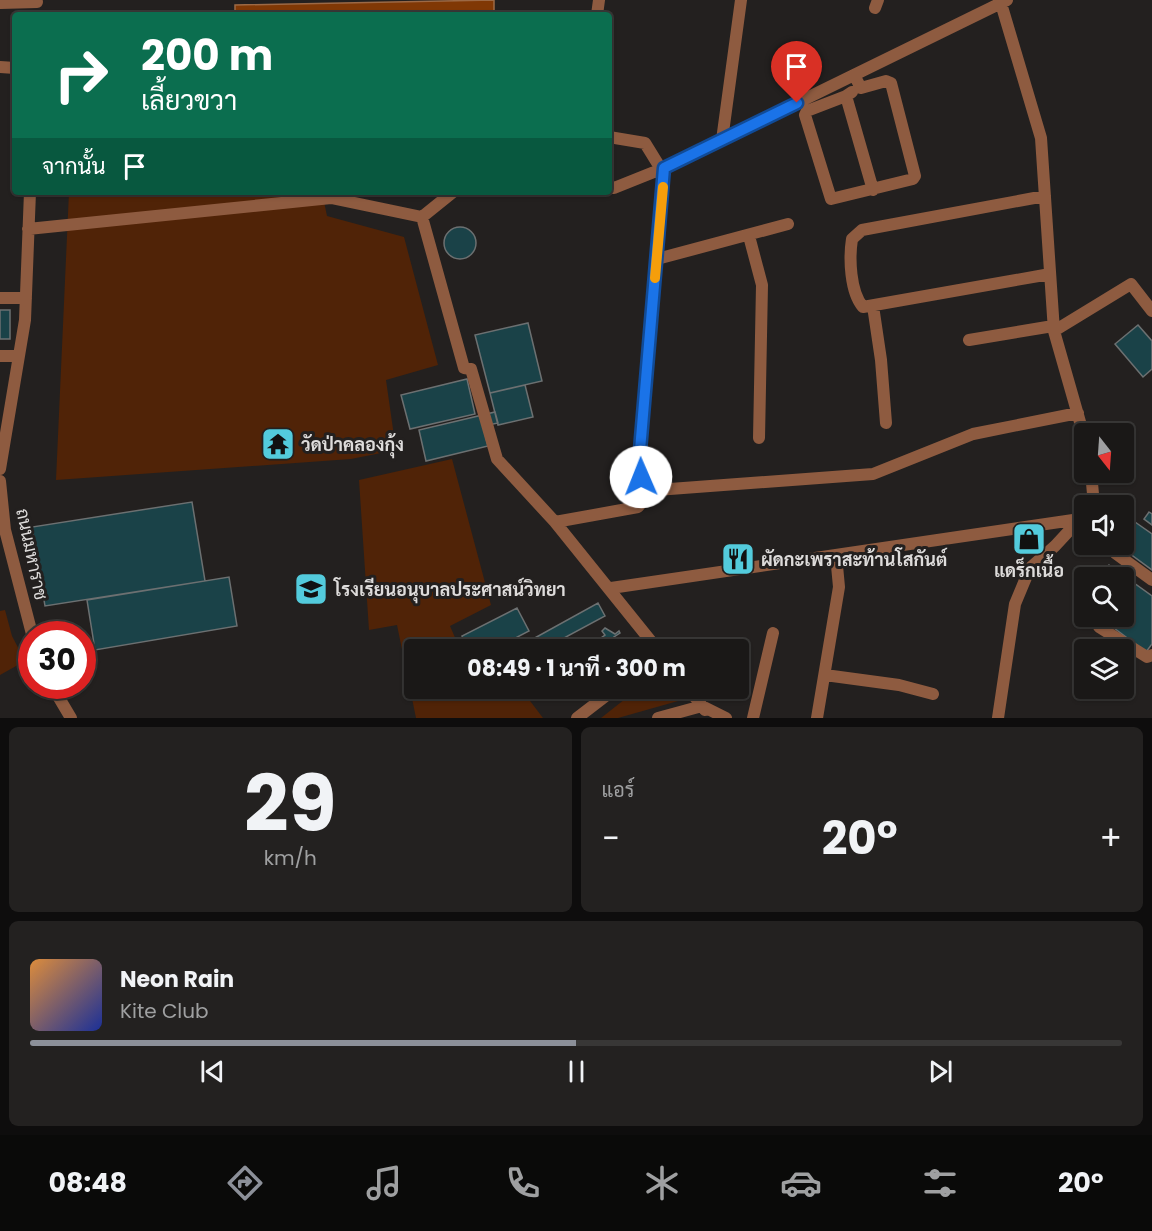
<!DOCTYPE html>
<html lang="th">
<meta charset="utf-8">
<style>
body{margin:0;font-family:Poppins,Sarabun,sans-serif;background:#232120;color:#f1f3f6;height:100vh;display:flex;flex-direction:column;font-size:22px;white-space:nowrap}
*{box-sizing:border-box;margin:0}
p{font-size:20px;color:#9fa0a1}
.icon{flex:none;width:33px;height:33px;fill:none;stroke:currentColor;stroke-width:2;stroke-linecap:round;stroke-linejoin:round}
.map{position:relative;height:718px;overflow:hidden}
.details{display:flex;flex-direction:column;gap:9px;padding:9px;background:#0e0d0d;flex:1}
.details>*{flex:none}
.top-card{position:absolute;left:12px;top:12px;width:600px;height:183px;border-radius:6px;box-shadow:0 2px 4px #0004,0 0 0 2px #383736;background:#0b6e4f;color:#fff;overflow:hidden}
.needle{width:39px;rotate:163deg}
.buttons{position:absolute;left:1074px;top:423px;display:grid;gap:12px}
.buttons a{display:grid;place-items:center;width:60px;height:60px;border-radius:6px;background:#1a1817;box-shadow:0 2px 4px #0004,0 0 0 2px #383736;font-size:30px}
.speed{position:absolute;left:18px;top:621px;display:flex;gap:12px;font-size:30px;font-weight:700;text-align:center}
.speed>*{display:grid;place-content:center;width:78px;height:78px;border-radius:50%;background:#1a1817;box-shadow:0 2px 4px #0004,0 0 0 2px #383736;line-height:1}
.speed .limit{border:9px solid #d22;background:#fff;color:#111}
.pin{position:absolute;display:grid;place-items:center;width:51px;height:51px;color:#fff;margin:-62px -26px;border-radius:50% 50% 50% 0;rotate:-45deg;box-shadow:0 0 6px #0007}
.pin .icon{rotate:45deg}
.me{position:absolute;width:66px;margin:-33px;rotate:359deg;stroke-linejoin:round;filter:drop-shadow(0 0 4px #0008)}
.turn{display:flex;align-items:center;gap:21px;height:126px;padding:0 30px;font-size:27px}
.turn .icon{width:78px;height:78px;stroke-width:2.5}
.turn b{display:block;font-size:42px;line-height:51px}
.then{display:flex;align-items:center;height:57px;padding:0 30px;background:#0003;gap:12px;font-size:22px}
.big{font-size:45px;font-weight:700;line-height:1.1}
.details .tile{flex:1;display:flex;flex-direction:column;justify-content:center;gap:9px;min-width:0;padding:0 21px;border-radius:9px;background:#232120}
.details .dial{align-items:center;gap:0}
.dial b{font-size:78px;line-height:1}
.song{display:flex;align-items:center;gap:18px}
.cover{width:72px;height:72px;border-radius:9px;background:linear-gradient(135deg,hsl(30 70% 55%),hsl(230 70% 35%))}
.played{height:6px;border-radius:3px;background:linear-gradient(90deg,#8c9099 50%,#383736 50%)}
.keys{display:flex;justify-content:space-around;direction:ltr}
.heat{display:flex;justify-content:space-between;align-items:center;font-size:33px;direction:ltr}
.details .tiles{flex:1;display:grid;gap:9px;grid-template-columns:1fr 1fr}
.tile:last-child{grid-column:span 2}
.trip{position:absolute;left:404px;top:639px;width:345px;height:60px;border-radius:6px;background:#1a1817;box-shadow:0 2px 4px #0004,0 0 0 2px #383736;font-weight:700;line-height:60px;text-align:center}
.tab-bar{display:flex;height:96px;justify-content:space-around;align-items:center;background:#0a0a09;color:#9fa0a1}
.tab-bar .icon{width:42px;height:42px}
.tab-bar .current{color:#8c9099}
.tab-bar b{font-size:27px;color:#f1f3f6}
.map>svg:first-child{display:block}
.green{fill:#502307}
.water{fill:#803805;stroke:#9c6945;stroke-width:1.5}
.building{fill:#1a4248;stroke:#6c7071;stroke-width:1.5}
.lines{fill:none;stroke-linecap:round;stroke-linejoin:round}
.minor{stroke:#8e5b40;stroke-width:12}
.route-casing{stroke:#114b97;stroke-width:15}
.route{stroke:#1a73e8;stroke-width:10}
.slow{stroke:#f59e0b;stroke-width:10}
.labels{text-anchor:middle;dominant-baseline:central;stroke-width:6;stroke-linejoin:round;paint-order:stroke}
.poi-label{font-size:18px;font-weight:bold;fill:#dedcdb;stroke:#23201f;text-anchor:start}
.street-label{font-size:18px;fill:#dedcdb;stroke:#23201f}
</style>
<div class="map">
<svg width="1152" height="718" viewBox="0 0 1152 718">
<rect width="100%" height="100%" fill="#23201f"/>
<path class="green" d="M69 192H322L327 216 404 237 438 365 386 380 396 450 351 459 56 480Z
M452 459 491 605 450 626 460 649 414 650V688L521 689 543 718H416L397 625 369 630 359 480Z
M5 610 12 636 25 661 0 675V611Z
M639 688 668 689 678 701 618 718H601Z"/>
<path class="water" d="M494 0V15H235V5Z"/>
<path class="building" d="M444 243a16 16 0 1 1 32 0a16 16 0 1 1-32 0Z
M0 310H10V339H0Z
M528 323 542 381 490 393 475 335Z
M1138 325 1152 341V369L1143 377 1115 344Z
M467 379 475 414 410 429 401 395Z
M525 385 533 417 498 425 490 393Z
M495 412 498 423 483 426 488 446 426 461 419 430Z
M192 502 205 581 45 606 32 527Z
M1149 512 1152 514V525L1144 519Z
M1135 522 1152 534V570L1118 545 1124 544V538Z
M1109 565 1152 596V644L1146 652 1098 616H1124V578H1099Z
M229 577 237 626 95 650 87 600Z
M598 603 605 616 562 639 568 650H513Z
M517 608 529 631 492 650H469L462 636Z
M605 628 615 634 619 631 620 633 614 637 620 644 613 650H592L603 641 601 638 605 635 602 631Z"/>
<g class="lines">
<path class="minor" d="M1000 0 1041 138 1054 331 1084 436
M0 3 37 2
M875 8 878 0
M597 15 599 0
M0 67 15 68
M852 92 846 96 873 190
M846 96 807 111 805 115 831 199 913 179 915 176 891 83 886 81 861 88 854 75
M609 137 645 143 661 169
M722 140 741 0
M609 187 614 188 664 168
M453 192 422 217 464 368 471 369 497 459 555 522
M1045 196 862 230 852 239C849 258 850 292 863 307L1050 274
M28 229 331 198 422 217
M749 236 762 285 759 438
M657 259 788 224
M0 298H26
M873 306 881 360 886 423
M1054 331 1131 284 1152 311
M969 340 1053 326
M0 356H19
M0 469 25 320 30 192
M0 481 5 530 32 634
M643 491 873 474 973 434 1078 413
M1087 506 1093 494 1091 472
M1115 553 1152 580
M611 588 1080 519
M1099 627 1147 657 1152 655
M658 650 555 522 638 507 643 501 639 462 664 168 1007 0
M825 675 899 685 933 694
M52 686 71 718
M688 688 705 710
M577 718 616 688
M658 718 702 706 726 718
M753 718 773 633
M817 718 839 587 836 555
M998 718 1015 604 1030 568 1055 546 1080 519 1084 510"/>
</g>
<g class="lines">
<g class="route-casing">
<path id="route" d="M641 477 639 462 664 168 797 103"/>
</g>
<use href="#route" class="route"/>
<path class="slow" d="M655 278 663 187"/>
</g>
<defs>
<g id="temple-square" transform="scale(1.725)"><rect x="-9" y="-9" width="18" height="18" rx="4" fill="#53cbdc" stroke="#23201f"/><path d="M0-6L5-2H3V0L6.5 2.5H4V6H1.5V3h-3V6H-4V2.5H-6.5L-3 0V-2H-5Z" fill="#111"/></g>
<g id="shop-square" transform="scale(1.725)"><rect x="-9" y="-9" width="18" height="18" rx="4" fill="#53cbdc" stroke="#23201f"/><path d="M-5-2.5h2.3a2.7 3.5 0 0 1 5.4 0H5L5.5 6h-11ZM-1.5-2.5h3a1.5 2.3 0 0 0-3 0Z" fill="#111"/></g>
<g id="restaurant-square" transform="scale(1.725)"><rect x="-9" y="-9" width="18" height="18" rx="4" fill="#53cbdc" stroke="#23201f"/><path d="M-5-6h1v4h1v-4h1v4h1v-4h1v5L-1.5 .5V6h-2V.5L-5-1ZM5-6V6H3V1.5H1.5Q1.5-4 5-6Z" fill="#111"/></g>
<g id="school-square" transform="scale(1.725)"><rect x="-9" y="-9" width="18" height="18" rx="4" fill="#53cbdc" stroke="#23201f"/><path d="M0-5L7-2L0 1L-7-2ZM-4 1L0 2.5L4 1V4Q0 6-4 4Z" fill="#111"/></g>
</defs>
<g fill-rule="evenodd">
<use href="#temple-square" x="278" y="444"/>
<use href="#shop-square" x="1029" y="539"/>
<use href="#restaurant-square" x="738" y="559"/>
<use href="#school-square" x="311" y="589"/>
</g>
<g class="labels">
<g class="poi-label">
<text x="301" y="444">วัดป่าคลองกุ้ง</text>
<text x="761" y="559">ผัดกะเพราสะท้านโสกันต์</text>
<text x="1029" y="570" text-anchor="middle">แดร็กเนื้อ</text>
<text x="334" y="589">โรงเรียนอนุบาลประศาสน์วิทยา</text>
</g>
<g class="street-label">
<text transform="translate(32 554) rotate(78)">ถนนมหาราช</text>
</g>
</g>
</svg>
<div class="buttons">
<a><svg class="needle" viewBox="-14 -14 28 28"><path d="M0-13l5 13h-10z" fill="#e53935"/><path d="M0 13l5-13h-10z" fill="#9fa0a1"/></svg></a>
<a><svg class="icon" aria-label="sound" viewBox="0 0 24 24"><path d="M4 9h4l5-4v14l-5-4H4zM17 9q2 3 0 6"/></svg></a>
<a><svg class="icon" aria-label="search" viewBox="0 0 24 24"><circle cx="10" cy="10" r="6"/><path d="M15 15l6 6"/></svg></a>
<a><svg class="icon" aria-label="layers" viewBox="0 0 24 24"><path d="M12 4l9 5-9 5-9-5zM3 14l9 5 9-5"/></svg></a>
</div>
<div class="speed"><div class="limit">30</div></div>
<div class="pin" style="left:797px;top:103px;background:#d93025"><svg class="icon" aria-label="arrive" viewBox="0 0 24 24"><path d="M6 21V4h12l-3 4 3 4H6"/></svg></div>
<svg class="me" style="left:641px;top:477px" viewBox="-20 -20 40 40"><circle r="19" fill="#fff"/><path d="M0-13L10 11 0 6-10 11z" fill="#1a73e8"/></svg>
<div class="trip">08:49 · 1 นาที · 300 m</div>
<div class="top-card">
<div class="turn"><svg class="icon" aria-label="right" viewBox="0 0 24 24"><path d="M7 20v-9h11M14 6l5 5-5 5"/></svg><div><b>200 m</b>เลี้ยวขวา</div></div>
<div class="then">จากนั้น<svg class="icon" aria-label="arrive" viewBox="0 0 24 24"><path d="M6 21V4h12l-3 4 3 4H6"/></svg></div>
</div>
</div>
<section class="details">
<div class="tiles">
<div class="tile dial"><b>29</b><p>km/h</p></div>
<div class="tile"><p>แอร์</p>
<div class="heat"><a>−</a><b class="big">20°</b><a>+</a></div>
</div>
<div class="tile">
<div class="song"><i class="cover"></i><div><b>Neon Rain</b><p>Kite Club</p></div></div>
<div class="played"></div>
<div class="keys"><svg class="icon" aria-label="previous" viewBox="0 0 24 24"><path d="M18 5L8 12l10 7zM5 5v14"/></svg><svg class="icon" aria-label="pause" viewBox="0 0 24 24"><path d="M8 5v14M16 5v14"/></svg><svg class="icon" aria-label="next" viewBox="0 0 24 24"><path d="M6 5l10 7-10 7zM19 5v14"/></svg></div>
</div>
</div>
</section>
<nav class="tab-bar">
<b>08:48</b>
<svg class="icon current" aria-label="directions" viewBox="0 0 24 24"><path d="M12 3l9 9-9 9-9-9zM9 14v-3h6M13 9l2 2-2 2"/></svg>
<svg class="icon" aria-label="music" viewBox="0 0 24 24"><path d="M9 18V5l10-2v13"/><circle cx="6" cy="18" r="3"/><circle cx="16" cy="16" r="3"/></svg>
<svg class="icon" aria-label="phone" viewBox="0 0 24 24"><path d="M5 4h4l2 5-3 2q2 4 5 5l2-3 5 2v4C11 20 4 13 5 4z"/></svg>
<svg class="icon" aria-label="climate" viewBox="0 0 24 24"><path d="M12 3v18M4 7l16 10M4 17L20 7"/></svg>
<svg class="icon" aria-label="car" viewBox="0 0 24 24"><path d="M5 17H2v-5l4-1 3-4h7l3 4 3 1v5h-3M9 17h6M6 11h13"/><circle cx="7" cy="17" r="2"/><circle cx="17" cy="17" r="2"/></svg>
<svg class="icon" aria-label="filters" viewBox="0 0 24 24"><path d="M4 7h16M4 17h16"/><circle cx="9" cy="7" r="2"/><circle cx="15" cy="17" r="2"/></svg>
<b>20°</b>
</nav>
